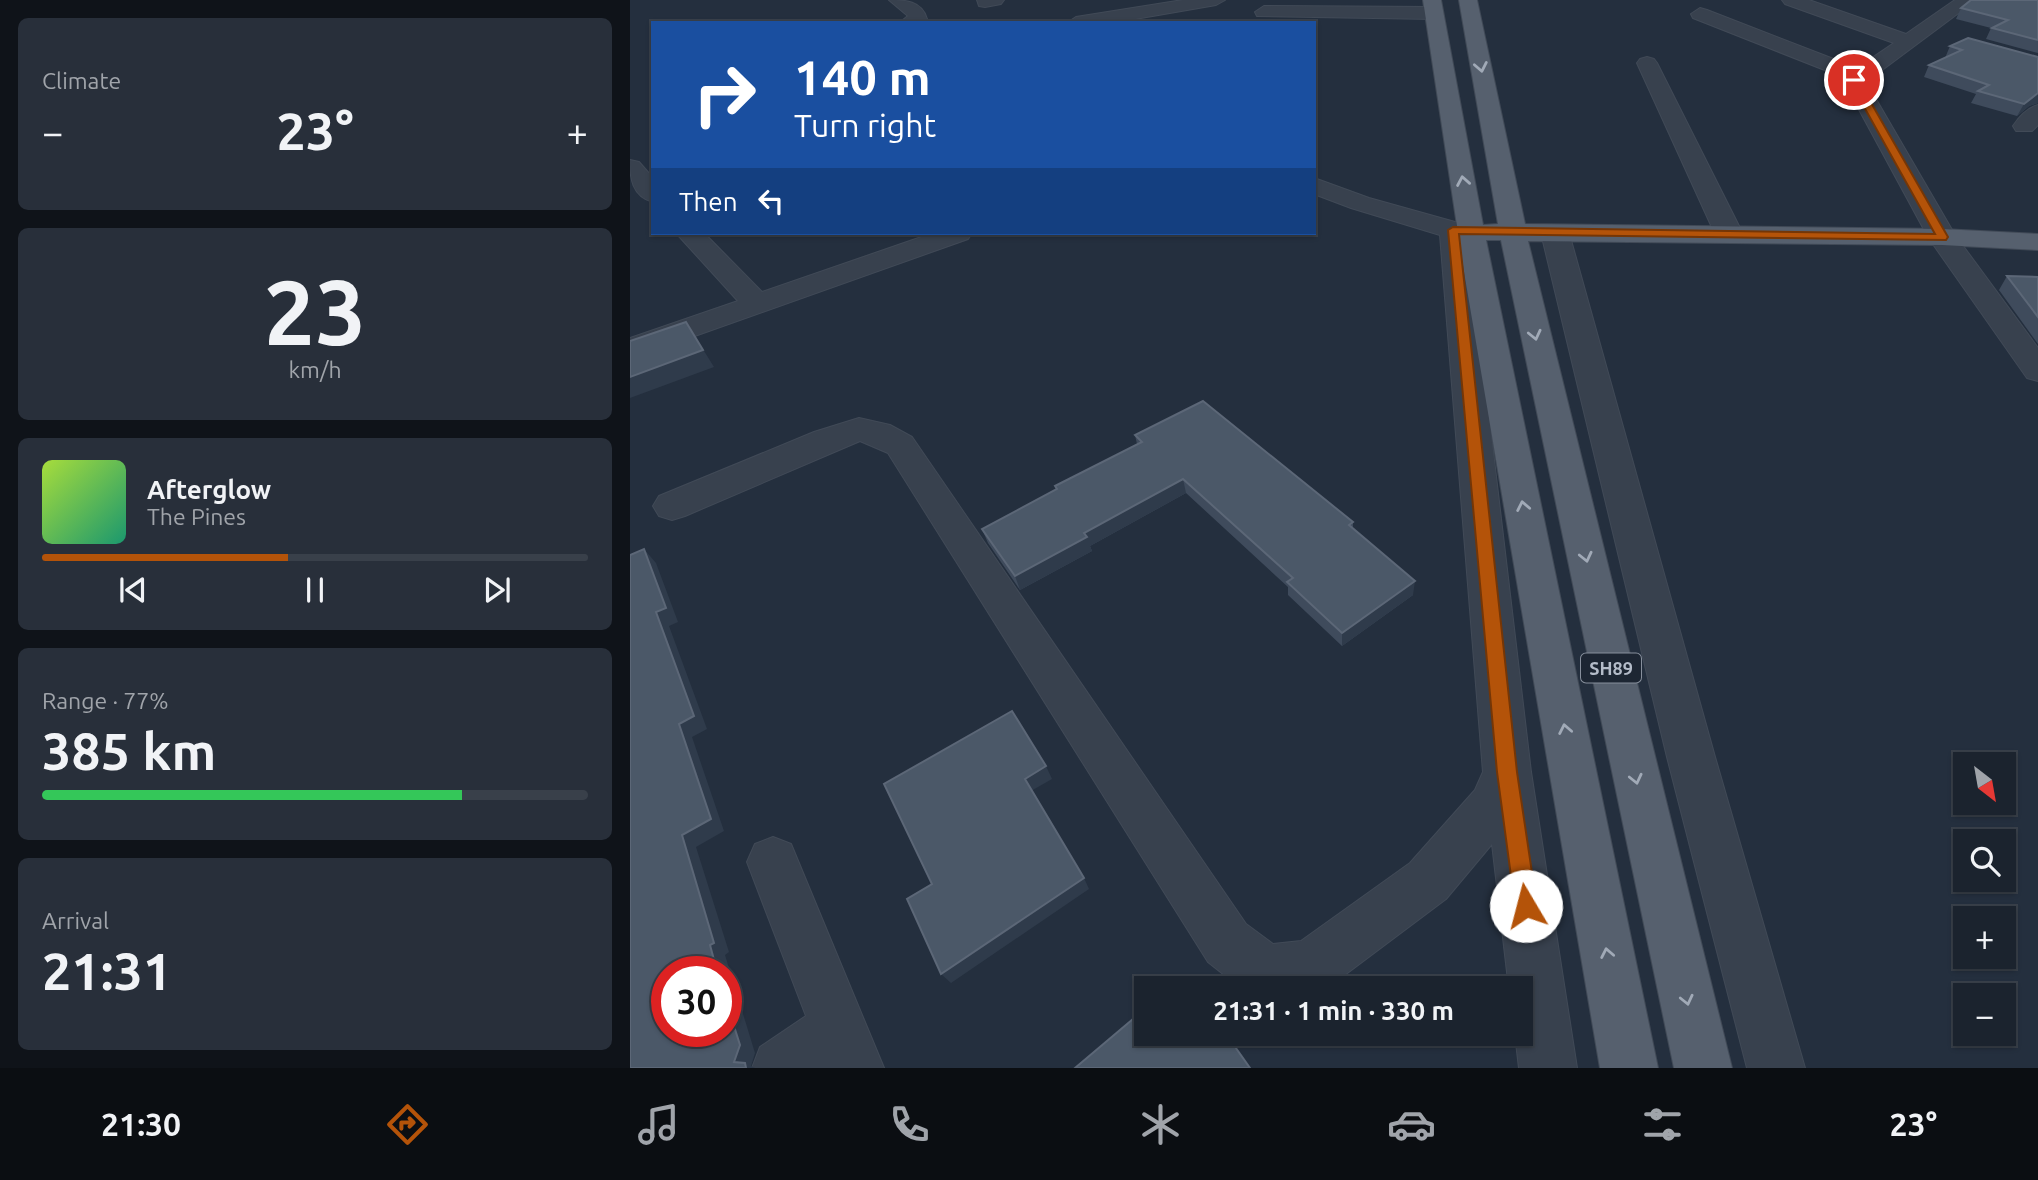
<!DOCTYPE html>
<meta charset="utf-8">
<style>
body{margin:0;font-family:Ubuntu,sans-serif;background:#282f3a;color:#f1f3f6;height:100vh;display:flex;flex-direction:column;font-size:26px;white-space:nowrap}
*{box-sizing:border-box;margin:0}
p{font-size:23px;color:#a0a4aa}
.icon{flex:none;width:38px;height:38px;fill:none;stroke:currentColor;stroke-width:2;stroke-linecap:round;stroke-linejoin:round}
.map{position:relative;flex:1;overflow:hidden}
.drawer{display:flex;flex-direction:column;gap:18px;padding:18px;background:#0f1319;width:630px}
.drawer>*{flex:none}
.hud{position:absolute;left:21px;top:21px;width:665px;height:214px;border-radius:0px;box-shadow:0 2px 5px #0004,0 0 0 2px #39404a;background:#1a4fa0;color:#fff;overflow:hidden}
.needle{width:46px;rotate:149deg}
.fabs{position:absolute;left:1323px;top:752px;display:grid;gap:14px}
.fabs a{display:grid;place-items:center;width:63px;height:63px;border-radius:0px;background:#1b232e;box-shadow:0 2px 5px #0004,0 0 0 2px #39404a;font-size:35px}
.speed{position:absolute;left:21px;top:956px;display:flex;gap:14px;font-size:35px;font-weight:700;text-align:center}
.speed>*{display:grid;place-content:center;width:91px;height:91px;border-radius:50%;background:#1b232e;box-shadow:0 2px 5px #0004,0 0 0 2px #39404a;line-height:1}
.speed .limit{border:10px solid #d22;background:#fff;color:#111}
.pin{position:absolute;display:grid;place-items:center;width:60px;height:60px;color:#fff;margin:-30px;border:4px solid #fff;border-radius:50%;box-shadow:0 2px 7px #0007}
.me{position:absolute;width:77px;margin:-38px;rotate:352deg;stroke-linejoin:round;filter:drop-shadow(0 0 5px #0008)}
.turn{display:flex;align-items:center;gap:24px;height:147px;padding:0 28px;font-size:32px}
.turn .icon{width:91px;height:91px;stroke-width:2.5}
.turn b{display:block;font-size:49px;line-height:60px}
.then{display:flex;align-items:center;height:66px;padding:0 28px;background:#0003;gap:14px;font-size:26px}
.big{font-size:52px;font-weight:700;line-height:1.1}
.drawer .card{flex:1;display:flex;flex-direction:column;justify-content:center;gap:10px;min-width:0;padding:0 24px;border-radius:10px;background:#282f3a}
.drawer .dial{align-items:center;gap:0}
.dial b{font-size:91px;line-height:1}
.song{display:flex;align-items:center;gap:21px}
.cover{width:84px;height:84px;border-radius:10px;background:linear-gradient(135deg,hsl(80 70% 55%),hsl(160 70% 35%))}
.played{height:7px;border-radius:4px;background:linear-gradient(90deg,#b45309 45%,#39404a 45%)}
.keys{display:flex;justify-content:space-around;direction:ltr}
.heat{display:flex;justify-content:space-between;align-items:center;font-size:38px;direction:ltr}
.charge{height:10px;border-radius:5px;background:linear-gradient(90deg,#34c759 77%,#39404a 0)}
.trip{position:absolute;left:504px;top:976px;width:399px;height:70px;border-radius:0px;background:#1b232e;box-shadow:0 2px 5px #0004,0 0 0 2px #39404a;font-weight:700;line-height:70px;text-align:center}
.tabs{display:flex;height:112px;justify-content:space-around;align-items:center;background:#0b0e12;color:#a0a4aa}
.tabs .icon{width:49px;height:49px}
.tabs .current{color:#b45309}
.tabs b{font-size:32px;color:#f1f3f6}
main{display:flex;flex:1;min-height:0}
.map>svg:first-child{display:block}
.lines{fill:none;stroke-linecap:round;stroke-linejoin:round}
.minor-casing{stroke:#414a57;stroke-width:2}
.major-casing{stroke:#414a57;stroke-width:2}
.minor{fill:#38414e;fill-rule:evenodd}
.major{fill:#56606e;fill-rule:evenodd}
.wall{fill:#3f4b5c}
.shaded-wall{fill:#2f3b4b}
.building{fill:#4b5868;stroke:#5c6777;stroke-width:2}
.oneway{stroke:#a1aab7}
.route{fill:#b45309;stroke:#753606;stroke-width:2}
.labels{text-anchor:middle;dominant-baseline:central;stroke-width:7;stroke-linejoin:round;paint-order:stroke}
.shield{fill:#1d2633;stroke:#878f9c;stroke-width:2}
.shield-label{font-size:18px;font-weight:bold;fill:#b4bcc9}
</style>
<main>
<section class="drawer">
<div class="card"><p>Climate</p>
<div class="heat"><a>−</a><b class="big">23°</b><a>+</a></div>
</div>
<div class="card dial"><b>23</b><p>km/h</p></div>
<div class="card">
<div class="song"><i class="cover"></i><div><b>Afterglow</b><p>The Pines</p></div></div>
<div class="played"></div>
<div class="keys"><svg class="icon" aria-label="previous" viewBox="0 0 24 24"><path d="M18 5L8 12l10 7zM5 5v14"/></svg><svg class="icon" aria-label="pause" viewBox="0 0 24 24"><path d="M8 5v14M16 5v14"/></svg><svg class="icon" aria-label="next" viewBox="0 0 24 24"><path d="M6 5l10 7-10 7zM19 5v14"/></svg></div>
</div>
<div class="card"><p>Range · 77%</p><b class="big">385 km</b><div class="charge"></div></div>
<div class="card"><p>Arrival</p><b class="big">21:31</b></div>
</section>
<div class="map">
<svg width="1408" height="1068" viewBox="0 0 1408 1068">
<rect width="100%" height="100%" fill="#242f3e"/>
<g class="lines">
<g class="minor-casing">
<path id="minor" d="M259 0C275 0 292 1 297 19L295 23H269L278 16Z
M347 0H374L371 4 355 7 349 6Z
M553 0H595L586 5 482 23H437L446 17Z
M1152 0H1179L1276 34 1325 0H1346L1236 82 1325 235 1408 348V381L1397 378 1298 237 1213 80 1215 78 1063 18 1061 14 1070 8 1077 10 1227 68 1264 43 1155 4Z
M634 6 803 7 812 13 803 19 627 16 625 12Z
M1017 57 1024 59 1027 63 1113 234 1109 240 1099 242 1089 240 1085 234 1007 63 1010 59Z
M1408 105V125L1402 131H1386L1383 126C1389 117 1397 108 1408 105Z
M0 160 9 162 23 178V202C2 196 0 178 0 160Z
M684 178 739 198 825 222 852 226 855 232 852 238 838 240 901 772 947 1068H889L885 1034H891V989H879L862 844 816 899 700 986 695 989H612L578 962 258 453 230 441 55 516 42 520 29 516 23 506 29 496 184 432 229 418 260 425 282 437 616 924 643 944 671 941 780 863 845 790 853 772 810 235 721 208 684 194Z
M925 225 935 227 939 233 1085 757 1175 1068H1117L1037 757 911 233 915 227Z
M46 233H74L132 292 303 233H342L338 239 0 359V338L108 301Z
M143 837 161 844 254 1068H122L130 1047 176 1016 117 862 125 844Z"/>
</g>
<g class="major-casing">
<path id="major" d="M793 0H811L853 225 868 224 829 0H847L895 224 1312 229 1408 234V250L1312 245 898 241 1102 1068H1044L871 240H856L1028 1068H970L834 272Z"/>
</g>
<use href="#minor" class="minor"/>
<use href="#major" class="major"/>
</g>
<path class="wall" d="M1408 0V53L1356 39 1361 28 1326 19 1331 8Z
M1320 46 1408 57V103L1399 106 1387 116 1341 103 1346 94 1294 77 1299 65 1315 58Z
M1377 276 1408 277V344L1369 290Z
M505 435 723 522V529L783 595 712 646 658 595V587L556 493 460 546 462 551 390 590 358 543 352 529 426 490 425 486 507 444Z"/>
<path class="shaded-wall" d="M1408 93V103L1399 106 1387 116 1394 104Z
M56 322 84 367 0 398V377Z
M553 479 556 493 460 546 462 551 390 590 385 576 454 533Z
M14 549 26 563 48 622 39 626 77 729 62 737 94 831 66 847 99 952 95 955 125 1053 121 1066 125 1068H116L104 1062 96 1001V971H87L80 945 52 835 49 724Z
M785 581 783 595 712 646V633Z
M416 766 422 779 401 791 395 779Z
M454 878 459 889 321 983 311 974Z"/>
<path class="building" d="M1341 0H1408V40L1362 28 1378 20 1331 8Z
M1338 38 1408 57V93L1394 104 1348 91 1359 85 1299 65 1332 50 1320 46Z
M1377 276 1408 277V317Z
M56 322 73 350 0 377V341Z
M573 401 723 522 719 525 785 581 712 633 657 582 663 578 553 479 454 533 457 537 385 576 352 529 427 489 425 486 512 442 505 435Z
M14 549 36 608 26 612 64 716 49 724 81 819 52 835 84 943 80 945 87 971H37V1031H96V1001L110 1045 104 1062 115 1063 116 1068H0V555Z
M382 711 416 766 395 779 454 878 311 974 277 899 302 884 254 784Z
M555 976 564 989H540Z
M516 1008V1034H596L620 1068H445Z"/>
<defs><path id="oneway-chevron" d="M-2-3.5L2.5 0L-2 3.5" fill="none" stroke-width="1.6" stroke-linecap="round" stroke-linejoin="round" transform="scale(1.75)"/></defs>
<g class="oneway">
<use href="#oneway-chevron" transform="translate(851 67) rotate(79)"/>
<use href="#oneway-chevron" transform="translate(833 181) rotate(-100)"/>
<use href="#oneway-chevron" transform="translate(905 335) rotate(77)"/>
<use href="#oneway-chevron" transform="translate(893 506) rotate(-101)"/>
<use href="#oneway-chevron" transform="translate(956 557) rotate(77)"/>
<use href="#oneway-chevron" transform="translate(935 729) rotate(-101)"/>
<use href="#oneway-chevron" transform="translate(1006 779) rotate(77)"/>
<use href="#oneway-chevron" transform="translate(977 953) rotate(-101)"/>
<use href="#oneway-chevron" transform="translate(1057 1000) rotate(77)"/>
</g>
<path class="route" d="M1224 77 1228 80 1318 237 1316 240 829 234 887 772 907 906 903 914 896 917 888 914 885 906 867 772 818 230 823 227 1305 234 1219 80Z"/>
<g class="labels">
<rect class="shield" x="951" y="653.5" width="60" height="29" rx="5"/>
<g class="shield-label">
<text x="981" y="668">SH89</text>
</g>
</g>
</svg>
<div class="fabs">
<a><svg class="needle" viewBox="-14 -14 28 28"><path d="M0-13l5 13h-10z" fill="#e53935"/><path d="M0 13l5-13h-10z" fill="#a0a4aa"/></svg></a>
<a><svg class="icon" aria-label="search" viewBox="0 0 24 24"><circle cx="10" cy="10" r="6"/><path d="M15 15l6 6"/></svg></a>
<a>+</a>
<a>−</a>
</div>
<div class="speed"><div class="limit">30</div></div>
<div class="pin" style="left:1224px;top:80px;background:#d93025"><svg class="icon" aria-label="arrive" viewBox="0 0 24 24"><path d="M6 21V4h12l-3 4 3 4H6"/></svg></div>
<svg class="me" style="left:896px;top:906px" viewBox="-20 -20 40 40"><circle r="19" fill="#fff"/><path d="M0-13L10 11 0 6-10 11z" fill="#b45309"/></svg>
<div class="trip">21:31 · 1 min · 330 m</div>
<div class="hud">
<div class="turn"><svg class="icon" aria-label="right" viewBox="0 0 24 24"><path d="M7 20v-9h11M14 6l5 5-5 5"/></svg><div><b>140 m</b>Turn right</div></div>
<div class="then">Then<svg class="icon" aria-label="left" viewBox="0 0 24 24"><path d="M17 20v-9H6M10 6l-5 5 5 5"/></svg></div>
</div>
</div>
</main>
<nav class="tabs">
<b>21:30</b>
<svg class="icon current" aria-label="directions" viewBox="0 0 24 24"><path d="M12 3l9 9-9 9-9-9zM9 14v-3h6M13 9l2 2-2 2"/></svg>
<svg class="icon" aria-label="music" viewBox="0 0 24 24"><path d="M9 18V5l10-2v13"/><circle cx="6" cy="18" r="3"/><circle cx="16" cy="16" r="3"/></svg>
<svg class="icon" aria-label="phone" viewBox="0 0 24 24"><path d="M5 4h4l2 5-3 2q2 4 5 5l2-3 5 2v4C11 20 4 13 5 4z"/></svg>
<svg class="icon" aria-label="climate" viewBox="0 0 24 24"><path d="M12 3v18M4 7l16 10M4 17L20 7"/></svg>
<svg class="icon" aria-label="car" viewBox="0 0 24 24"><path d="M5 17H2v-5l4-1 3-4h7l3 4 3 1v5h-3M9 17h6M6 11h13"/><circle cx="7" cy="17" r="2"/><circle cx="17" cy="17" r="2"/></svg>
<svg class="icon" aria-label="filters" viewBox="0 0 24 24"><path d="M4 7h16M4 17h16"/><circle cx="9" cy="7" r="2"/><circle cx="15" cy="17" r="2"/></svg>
<b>23°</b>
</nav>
